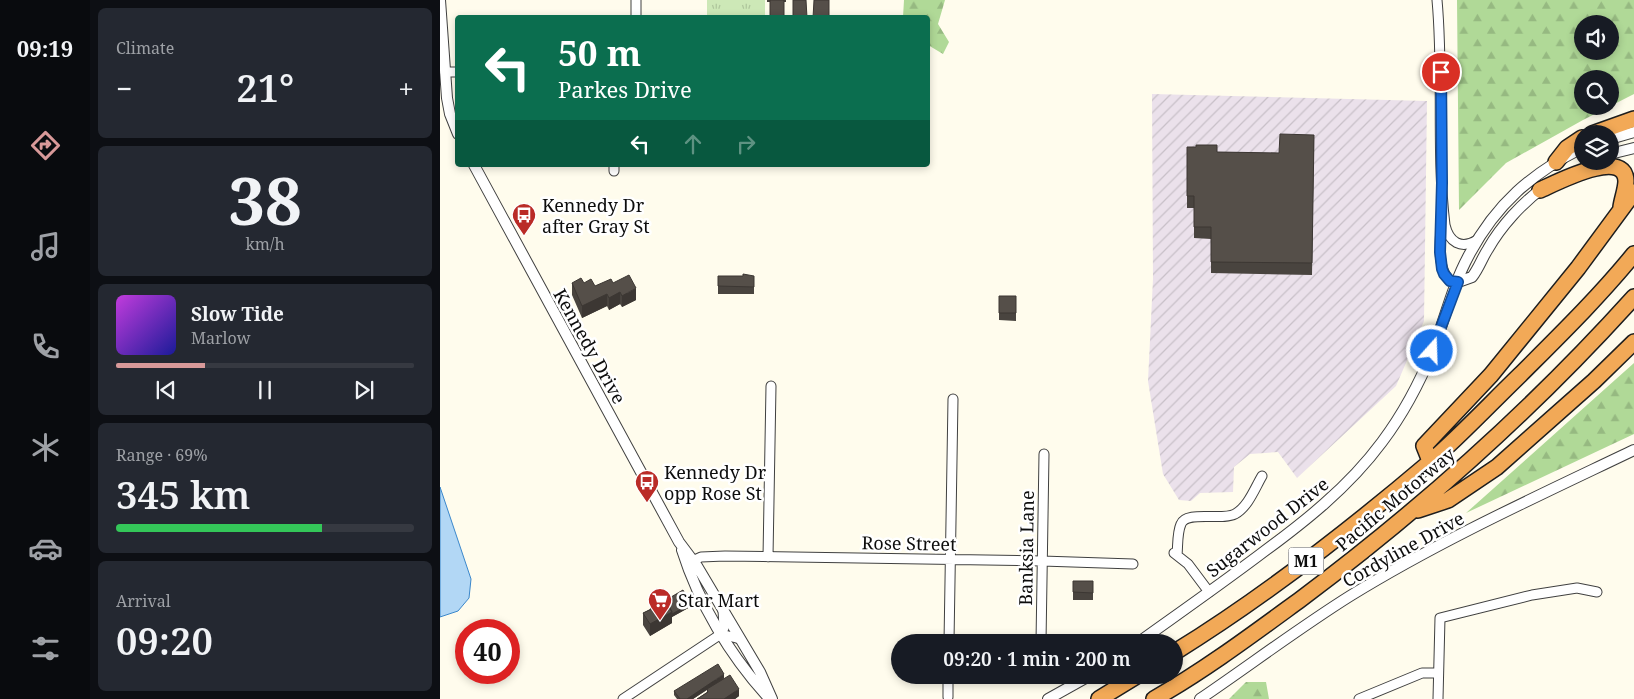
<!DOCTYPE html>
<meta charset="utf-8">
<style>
body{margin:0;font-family:"Noto Serif",serif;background:#242831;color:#f1f3f6;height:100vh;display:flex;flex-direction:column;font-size:19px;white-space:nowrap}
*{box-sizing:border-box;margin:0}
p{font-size:16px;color:#9ea1a6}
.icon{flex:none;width:28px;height:28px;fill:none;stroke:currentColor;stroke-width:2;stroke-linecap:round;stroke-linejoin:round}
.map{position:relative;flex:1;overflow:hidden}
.side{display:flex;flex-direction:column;gap:8px;padding:8px;background:#0d0f14;width:350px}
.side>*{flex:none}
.banner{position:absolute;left:15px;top:15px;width:475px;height:152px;border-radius:5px;box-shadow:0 2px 8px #0003;background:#0b6e4f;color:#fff;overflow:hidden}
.fabs{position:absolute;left:1134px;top:15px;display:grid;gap:10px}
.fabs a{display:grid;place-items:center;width:45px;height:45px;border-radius:50%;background:#171b24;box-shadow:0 2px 8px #0003;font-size:25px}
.speed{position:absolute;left:15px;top:619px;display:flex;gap:10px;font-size:25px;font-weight:700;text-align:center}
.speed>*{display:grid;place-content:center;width:65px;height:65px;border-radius:50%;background:#171b24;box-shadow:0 2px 8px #0003;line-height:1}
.speed .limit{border:8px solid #d22;background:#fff;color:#111}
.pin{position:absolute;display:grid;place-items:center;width:42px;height:42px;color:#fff;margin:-21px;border:2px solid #fff;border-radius:50%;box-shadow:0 1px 5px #0007}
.me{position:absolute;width:55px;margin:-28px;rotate:20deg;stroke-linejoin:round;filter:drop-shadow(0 0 4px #0008)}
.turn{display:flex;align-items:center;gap:18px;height:105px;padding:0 20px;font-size:22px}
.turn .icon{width:65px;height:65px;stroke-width:2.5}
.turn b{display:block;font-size:35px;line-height:42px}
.lanes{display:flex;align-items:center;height:48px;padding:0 20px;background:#0003;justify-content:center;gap:25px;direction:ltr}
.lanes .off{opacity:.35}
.big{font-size:38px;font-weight:600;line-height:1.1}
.side .card{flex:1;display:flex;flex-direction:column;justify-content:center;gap:8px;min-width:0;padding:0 18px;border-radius:8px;background:#242831}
.side .dial{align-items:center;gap:0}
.dial b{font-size:65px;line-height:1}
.song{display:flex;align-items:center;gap:15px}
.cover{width:60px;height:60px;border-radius:8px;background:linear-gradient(135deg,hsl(290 70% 55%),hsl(240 70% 35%))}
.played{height:5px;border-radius:2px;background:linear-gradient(90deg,#d89999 30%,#363941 30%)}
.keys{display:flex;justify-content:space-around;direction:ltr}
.heat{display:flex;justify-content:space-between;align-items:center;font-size:28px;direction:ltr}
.charge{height:8px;border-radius:4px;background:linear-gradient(90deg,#34c759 69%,#363941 0)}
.trip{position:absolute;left:451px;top:634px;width:292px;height:50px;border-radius:25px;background:#171b24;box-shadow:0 2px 8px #0003;font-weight:600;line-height:50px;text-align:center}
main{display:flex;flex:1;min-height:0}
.tab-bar{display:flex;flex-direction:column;width:90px;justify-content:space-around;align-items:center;background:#090b0e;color:#9ea1a6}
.tab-bar .icon{width:35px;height:35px}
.tab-bar .selected{color:#d89999}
.tab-bar b{font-size:22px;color:#f1f3f6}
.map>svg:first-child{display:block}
.industrial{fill:url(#industrial-furrows)}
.grass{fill:url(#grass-tufts)}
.forest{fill:url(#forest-firs);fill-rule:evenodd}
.water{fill:#b2d7f5;stroke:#3b87cb}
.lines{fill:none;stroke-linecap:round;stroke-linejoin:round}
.minor-casing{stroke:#404040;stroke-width:11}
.tertiary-casing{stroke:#404040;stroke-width:12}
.motorway-casing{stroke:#1e1e1e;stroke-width:18}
.minor{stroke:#fff;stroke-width:9}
.tertiary{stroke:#fff;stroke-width:10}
.motorway{stroke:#f2a957;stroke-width:15}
.wall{fill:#49443f}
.shaded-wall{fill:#3c3733}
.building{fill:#554f49;stroke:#3c3733}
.route-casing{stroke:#114b97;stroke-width:12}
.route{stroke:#1a73e8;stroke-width:9}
.labels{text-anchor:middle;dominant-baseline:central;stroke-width:5;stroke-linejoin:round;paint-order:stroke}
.shield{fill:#fff;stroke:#565656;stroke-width:1}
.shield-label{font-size:16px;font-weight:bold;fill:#0d0d0d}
.poi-label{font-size:18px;fill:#0d0d0d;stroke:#fff;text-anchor:start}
.street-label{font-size:18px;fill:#0d0d0d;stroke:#fff}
</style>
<main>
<nav class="tab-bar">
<b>09:19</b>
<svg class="icon selected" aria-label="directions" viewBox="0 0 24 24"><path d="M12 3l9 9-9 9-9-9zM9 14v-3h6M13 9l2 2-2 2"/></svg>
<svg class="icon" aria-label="music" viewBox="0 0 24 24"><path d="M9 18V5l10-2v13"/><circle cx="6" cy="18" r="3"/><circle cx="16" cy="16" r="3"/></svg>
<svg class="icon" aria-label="phone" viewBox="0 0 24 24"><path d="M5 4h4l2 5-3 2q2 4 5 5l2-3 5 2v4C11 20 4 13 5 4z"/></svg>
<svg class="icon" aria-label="climate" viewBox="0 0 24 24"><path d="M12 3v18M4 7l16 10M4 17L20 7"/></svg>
<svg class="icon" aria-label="car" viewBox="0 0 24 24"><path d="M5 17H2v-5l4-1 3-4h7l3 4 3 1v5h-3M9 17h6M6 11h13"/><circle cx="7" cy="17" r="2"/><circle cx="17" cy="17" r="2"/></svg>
<svg class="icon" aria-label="filters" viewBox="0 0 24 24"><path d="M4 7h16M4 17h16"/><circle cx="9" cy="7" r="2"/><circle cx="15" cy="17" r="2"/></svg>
</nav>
<section class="side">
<div class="card"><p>Climate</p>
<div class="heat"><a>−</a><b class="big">21°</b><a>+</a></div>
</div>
<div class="card dial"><b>38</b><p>km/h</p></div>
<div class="card">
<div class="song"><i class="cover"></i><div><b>Slow Tide</b><p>Marlow</p></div></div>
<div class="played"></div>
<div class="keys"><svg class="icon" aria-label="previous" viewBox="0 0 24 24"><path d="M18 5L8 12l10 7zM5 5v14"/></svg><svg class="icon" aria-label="pause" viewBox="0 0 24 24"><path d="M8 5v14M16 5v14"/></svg><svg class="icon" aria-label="next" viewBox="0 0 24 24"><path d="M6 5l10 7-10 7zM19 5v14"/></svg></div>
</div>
<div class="card"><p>Range · 69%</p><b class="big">345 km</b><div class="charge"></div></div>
<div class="card"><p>Arrival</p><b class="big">09:20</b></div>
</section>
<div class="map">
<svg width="1194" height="699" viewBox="0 0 1194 699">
<defs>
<pattern id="industrial-furrows" width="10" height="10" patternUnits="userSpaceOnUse" patternTransform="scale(1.25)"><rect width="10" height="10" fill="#ebe1eb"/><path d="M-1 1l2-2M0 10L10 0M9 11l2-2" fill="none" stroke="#c8c0c8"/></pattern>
<pattern id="grass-tufts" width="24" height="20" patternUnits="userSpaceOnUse" patternTransform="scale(1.25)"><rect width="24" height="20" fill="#cde8b7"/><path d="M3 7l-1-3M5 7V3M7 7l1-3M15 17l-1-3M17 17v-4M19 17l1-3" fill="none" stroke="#afc69c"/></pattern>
<pattern id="forest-firs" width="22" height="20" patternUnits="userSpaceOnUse" patternTransform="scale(1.25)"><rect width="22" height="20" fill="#b0d997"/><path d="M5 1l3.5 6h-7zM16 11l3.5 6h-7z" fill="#96b981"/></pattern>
</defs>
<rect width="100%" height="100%" fill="#fffced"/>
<path class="industrial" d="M712 94 987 101 984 321 956 386 857 478 838 452 810 454 794 467 793 492 760 493 751 501 739 500 723 474 708 381 713 279Z"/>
<path class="grass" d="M267 0H325V17H267Z"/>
<path class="forest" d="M464 0H505L498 24 509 42 503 54 488 45V18L463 17Z
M1017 0H1194V94L1143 120 1066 163 1019 210ZM1142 24H1170V51H1142ZM1142 79H1170V106H1142Z
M1194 363V434L1026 513Z
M806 682H826L829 699H789Z"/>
<path class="water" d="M0 487 31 579 29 598 18 611 0 617Z"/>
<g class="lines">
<g class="minor-casing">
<path id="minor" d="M997 0C1004 75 996 150 1005 225 1009 242 1021 250 1037 240
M196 18V0
M5 72H18
M174 171V165
M1001 222C1001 240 996 265 1009 280L1018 282
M734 553 748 564 769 592
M737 555C738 545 737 533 741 524 746 510 782 521 795 514 808 507 815 488 822 476
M328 557 331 386
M248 563 261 557 285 556 602 561 693 564
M281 634 284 628 283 610
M281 634 300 639
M509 642 513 399
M601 642 604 454
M508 697V675
M183 699 281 634
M919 699 982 673H998
M998 699 1000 618 1092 595 1137 588 1157 592"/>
</g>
<g class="tertiary-casing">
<path id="tertiary" d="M0 0 7 98 10 114 18 134
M1170 139 1194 132
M1170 154 1194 148
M34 165 239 542 257 566 320 672 332 699
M1018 282 1032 277C1039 268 1042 258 1048 249 1061 226 1082 203 1104 187
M242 550C259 604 290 655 327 696
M699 642C738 614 778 586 818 556 863 523 908 488 942 442 963 414 980 382 993 350 1005 318 1013 284 1029 255 1056 204 1092 173 1142 148
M608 699 651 675
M760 699C810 665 859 628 910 596 1001 540 1098 496 1194 450"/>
</g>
<g class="motorway-casing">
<path id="motorway" d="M1152 134 1194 119
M1116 162 1127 148 1142 138
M1100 190C1114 184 1185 146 1186 181 1186 189 1182 199 1181 207
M990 461 984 446 1051 375 1138 268 1194 192
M978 510 1008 500 1057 467 1154 381 1194 342
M735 652C824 597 910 530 990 462 1021 435 1050 404 1080 375 1119 336 1159 297 1194 254
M659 699 698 675
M714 699C765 670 813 634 861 599 981 509 1093 409 1194 297"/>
</g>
<use href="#minor" class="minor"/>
<use href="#tertiary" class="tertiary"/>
<use href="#motorway" class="motorway"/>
</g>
<path class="wall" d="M327 0H346V2H327Z
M874 135 872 275 771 273V239L754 238V208H747V147L777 152 839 153Z
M278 276H314V294H278Z
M132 283 155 286 173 283 196 300 182 307 180 304 169 310 167 306 142 318 132 295Z
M559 296H576V321L559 320Z
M633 581H653V600H633Z
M213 596 250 607 232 617V623L210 636 203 625V613L210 609V602L213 600Z
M284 678 299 696 295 699H257L267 692V690L253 699H237L234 695V691Z"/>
<path class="shaded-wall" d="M196 288V300L182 307V296Z
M180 292V304L169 310V298Z
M167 294V306L142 318V306Z
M250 604V607L232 617V623L210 636V624L232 612Z
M284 674V678L253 699H247Z
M299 689V696L295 699H284Z"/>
<path class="building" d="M330 0H344V18H330Z
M353 0H366L367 18H353Z
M374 0H389V16H392V18H373Z
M840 134 874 135 872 263 771 262V227H754V196H747V147H756V145H777V152L839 153Z
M303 274 314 276V287L278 286V276H303Z
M189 275 196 288 182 296 180 292 169 298 167 294 142 306 132 283 141 278 144 283 151 279 155 286 171 279 173 283Z
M559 296H576V313H559Z
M633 581H653V593L633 592Z
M243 590 250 604 232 614V612L226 600Z
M221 592 232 612 210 624 203 613 214 608 210 602 215 599 213 596Z
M278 664 284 674 247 699H240L234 691Z
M290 675 299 689 284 699H257L268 692 267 689Z"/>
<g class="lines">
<g class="route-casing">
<path id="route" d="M992 351 1018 282 1010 281 1004 274 1002 269 1000 252 1002 183 1001 72"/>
</g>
<use href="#route" class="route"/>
</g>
<defs>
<g id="bus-pin" transform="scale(1.25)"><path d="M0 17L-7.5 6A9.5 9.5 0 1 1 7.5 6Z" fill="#ba2b27" stroke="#fff"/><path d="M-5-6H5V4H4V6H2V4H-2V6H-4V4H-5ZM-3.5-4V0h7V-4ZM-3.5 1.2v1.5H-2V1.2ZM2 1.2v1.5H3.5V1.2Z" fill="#fff"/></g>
<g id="supermarket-pin" transform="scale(1.25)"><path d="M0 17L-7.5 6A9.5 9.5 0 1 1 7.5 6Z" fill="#ba2b27" stroke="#fff"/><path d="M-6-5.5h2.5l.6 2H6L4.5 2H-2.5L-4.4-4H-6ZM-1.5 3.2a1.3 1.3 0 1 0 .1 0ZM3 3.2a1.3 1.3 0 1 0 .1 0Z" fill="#fff"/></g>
</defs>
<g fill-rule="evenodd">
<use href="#bus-pin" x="84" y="215"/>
<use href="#bus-pin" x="207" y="482"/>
<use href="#supermarket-pin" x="220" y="600"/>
</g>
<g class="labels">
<rect class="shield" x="848.5" y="547.5" width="35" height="27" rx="4"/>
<g class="shield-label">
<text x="866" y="561">M1</text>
</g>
<g class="poi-label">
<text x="102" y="205">Kennedy Dr<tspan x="102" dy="21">after Gray St</tspan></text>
<text x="224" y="472">Kennedy Dr<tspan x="224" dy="21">opp Rose St</tspan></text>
<text x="238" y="600">Star Mart</text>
</g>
<g class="street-label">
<text transform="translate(150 346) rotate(61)">Kennedy Drive</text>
<text transform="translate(955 499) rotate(-40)">Pacific Motorway</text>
<text transform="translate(827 527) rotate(-38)">Sugarwood Drive</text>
<text transform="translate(469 543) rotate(1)">Rose Street</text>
<text transform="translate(586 548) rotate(-89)">Banksia Lane</text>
<text transform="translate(963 549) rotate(-29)">Cordyline Drive</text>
</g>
</g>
</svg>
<div class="fabs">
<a><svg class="icon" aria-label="sound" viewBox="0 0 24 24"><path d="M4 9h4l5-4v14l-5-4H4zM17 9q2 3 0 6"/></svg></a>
<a><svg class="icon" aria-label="search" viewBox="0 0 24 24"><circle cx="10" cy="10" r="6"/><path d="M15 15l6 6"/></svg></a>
<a><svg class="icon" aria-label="layers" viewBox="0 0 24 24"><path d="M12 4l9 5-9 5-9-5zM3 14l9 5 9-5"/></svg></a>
</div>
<div class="speed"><div class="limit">40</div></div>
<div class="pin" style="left:1001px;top:72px;background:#d93025"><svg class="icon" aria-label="arrive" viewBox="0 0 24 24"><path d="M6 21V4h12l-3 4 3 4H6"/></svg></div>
<svg class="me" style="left:992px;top:351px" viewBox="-20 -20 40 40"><circle r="17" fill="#1a73e8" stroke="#fff" stroke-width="3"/><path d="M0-11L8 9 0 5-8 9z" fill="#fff"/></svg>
<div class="trip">09:20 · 1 min · 200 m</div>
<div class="banner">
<div class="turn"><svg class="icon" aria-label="left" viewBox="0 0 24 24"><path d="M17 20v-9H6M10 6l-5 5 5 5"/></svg><div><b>50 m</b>Parkes Drive</div></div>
<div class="lanes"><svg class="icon" aria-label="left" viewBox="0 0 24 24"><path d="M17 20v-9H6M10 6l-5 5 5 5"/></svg><svg class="icon off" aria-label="ahead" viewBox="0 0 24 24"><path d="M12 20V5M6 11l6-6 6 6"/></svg><svg class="icon off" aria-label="right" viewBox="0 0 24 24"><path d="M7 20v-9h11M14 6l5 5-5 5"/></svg></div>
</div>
</div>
</main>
